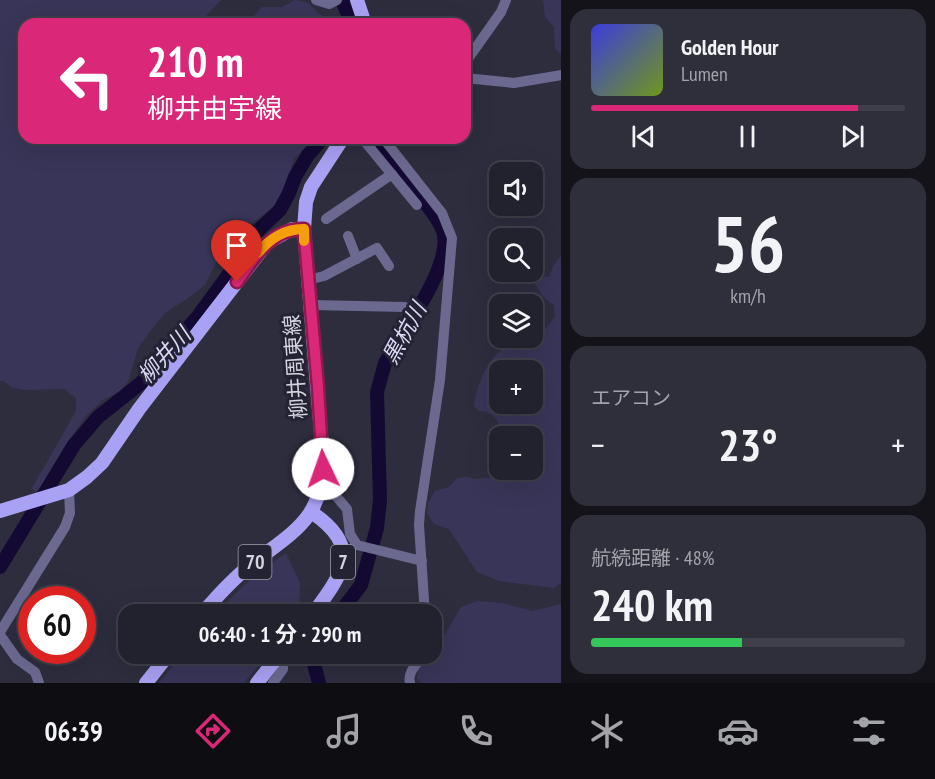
<!DOCTYPE html>
<html lang="ja">
<meta charset="utf-8">
<style>
body{margin:0;font-family:"PT Sans Narrow","Noto Sans JP",sans-serif;background:#2e2f3a;color:#f1f3f6;height:100vh;display:flex;flex-direction:column;font-size:22px;white-space:nowrap}
*{box-sizing:border-box;margin:0}
p{font-size:20px;color:#a2a4aa}
.icon{flex:none;width:33px;height:33px;fill:none;stroke:currentColor;stroke-width:2;stroke-linecap:round;stroke-linejoin:round}
.map{position:relative;flex:1;overflow:hidden}
.details{display:flex;flex-direction:column;gap:9px;padding:9px;background:#131319;width:374px}
.details>*{flex:none}
.guide{position:absolute;left:18px;top:18px;width:453px;height:126px;border-radius:18px;box-shadow:0 6px 24px #0002,0 0 0 2px #3f3f4a;background:#db2777;color:#fff;overflow:hidden}
.tools{position:absolute;left:489px;top:162px;display:grid;gap:12px}
.tools a{display:grid;place-items:center;width:54px;height:54px;border-radius:12px;background:#22222e;box-shadow:0 6px 24px #0002,0 0 0 2px #3f3f4a;font-size:30px}
.speed{position:absolute;left:18px;top:586px;display:flex;gap:12px;font-size:30px;font-weight:700;text-align:center}
.speed>*{display:grid;place-content:center;width:78px;height:78px;border-radius:50%;background:#22222e;box-shadow:0 6px 24px #0002,0 0 0 2px #3f3f4a;line-height:1}
.speed .limit{border:9px solid #d22;background:#fff;color:#111}
.pin{position:absolute;display:grid;place-items:center;width:51px;height:51px;color:#fff;margin:-62px -26px;border-radius:50% 50% 50% 0;rotate:-45deg;box-shadow:0 0 6px #0007}
.pin .icon{rotate:45deg}
.me{position:absolute;width:66px;margin:-33px;rotate:357deg;stroke-linejoin:round;filter:drop-shadow(0 0 4px #0008)}
.turn{display:flex;align-items:center;gap:21px;height:126px;padding:0 30px;font-size:27px}
.turn .icon{width:78px;height:78px;stroke-width:2.5}
.turn b{display:block;font-size:42px;line-height:51px}
.big{font-size:45px;font-weight:700;line-height:1.1}
.details .widget{flex:1;display:flex;flex-direction:column;justify-content:center;gap:9px;min-width:0;padding:0 21px;border-radius:18px;background:#2e2f3a}
.details .dial{align-items:center;gap:0}
.dial b{font-size:78px;line-height:1}
.song{display:flex;align-items:center;gap:18px}
.cover{width:72px;height:72px;border-radius:9px;background:linear-gradient(135deg,hsl(240 70% 55%),hsl(80 70% 35%))}
.played{height:6px;border-radius:3px;background:linear-gradient(90deg,#db2777 85%,#3f3f4a 85%)}
.keys{display:flex;justify-content:space-around;direction:ltr}
.heat{display:flex;justify-content:space-between;align-items:center;font-size:33px;direction:ltr}
.charge{height:9px;border-radius:4px;background:linear-gradient(90deg,#34c759 48%,#3f3f4a 0)}
.trip{position:absolute;left:118px;top:604px;width:324px;height:60px;border-radius:18px;background:#22222e;box-shadow:0 6px 24px #0002,0 0 0 2px #3f3f4a;font-weight:700;line-height:60px;text-align:center}
.dock{display:flex;height:96px;justify-content:space-around;align-items:center;background:#0e0e12;color:#a2a4aa}
.dock .icon{width:42px;height:42px}
.dock .selected{color:#db2777}
.dock b{font-size:27px;color:#f1f3f6}
main{display:flex;flex:1;min-height:0}
.map>svg:first-child{display:block}
.green{fill:#393558;fill-rule:evenodd}
.lines{fill:none;stroke-linecap:round;stroke-linejoin:round}
.river{stroke:#130933;stroke-width:14}
.minor{stroke:#6c6991;stroke-width:10}
.major{stroke:#a9a1f3;stroke-width:14}
.route-casing{stroke:#8e194d;stroke-width:15}
.route{stroke:#db2777;stroke-width:10}
.slow{stroke:#f59e0b;stroke-width:10}
.labels{text-anchor:middle;dominant-baseline:central;stroke-width:6;stroke-linejoin:round;paint-order:stroke}
.shield{fill:#242334;stroke:#9f9fac;stroke-width:1.5}
.shield-label{font-size:20px;font-weight:bold;fill:#d4d4df}
.street-label{font-size:21px;fill:#d4d4df;stroke:#242334}
.water-label{font-size:22px;font-style:italic;fill:#d9d8f7;stroke:#242334}
</style>
<main>
<div class="map">
<svg width="562" height="683" viewBox="0 0 562 683">
<rect width="100%" height="100%" fill="#2e2d3e"/>
<path class="green" d="M0 0H221L204 18 192 24H24V138H317L294 158 286 187 272 208 231 239 221 252 205 285 188 298 165 313 152 329 138 348 128 382 119 392 103 400 87 415 68 442 41 488 35 492 32 488 76 411V398L64 389 25 390 13 388 3 381H0Z
M295 0 309 3 319 14 337 24H246L262 7H282Z
M543 0H561V54L555 48 554 27 545 17Z
M561 256 562 582 554 588 499 581 477 572 449 529 434 524 427 513 428 503 435 491 449 487 457 478 466 477 477 479 516 474 519 470H532V436H503C499 422 495 411 479 411L474 406C476 388 484 366 498 353 504 347 515 344 522 338H532L533 333 544 331 555 316 554 305 543 297 534 282 538 276 549 277 553 266ZM532 370V404H500V370Z
M286 553 300 583 299 615H215C236 590 260 571 286 553Z
M477 601 502 603 533 611 561 604V683H421L417 679 418 667 432 656 461 607Z
M182 654H268L244 683H159Z"/>
<g class="lines">
<path class="river" d="M342 0 352 24
M0 567 74 445 98 417 141 383 199 315 232 270 249 239 280 210 289 193 295 177 308 155 323 138
M338 615 361 585 377 528 380 500 377 392 385 363C402 333 454 264 443 231 437 215 424 202 414 189 401 172 388 155 374 138
M315 654 314 664 319 683"/>
<path class="minor" d="M316 0 329 4 337 0
M465 63 501 12 506 0
M465 78 514 83 562 75
M362 138 417 205
M383 138 442 213 452 238 440 380 420 511 419 525 425 615
M326 219 392 174
M348 236 357 259
M308 280 324 276 377 248 389 266
M311 305 405 307
M323 469 331 473 335 495 347 509 350 534 357 545 422 561
M0 632 65 527 70 513 69 490
M0 635 17 659 35 672 39 683
M273 683 283 669V663L277 658
M410 683C407 671 418 664 424 654"/>
<path class="major" d="M357 0 365 24
M0 511 69 490 87 477 102 463 139 409 267 243 292 229H304
M311 512C364 547 342 575 312 615
M201 615C218 595 236 575 257 560 298 529 324 515 323 458L304 229 306 202 311 187 343 138
M146 683 169 654
M257 683 280 654"/>
</g>
<g class="lines">
<g class="route-casing">
<path id="route" d="M237 282C254 258 271 228 304 229L318 387 323 469"/>
</g>
<use href="#route" class="route"/>
<path class="slow" d="M258 253C270 238 284 229 304 229V241"/>
</g>
<g class="labels">
<g class="shield">
<rect x="238.5" y="545" width="33" height="34" rx="4.5"/>
<rect x="331" y="545" width="24" height="34" rx="4.5"/>
</g>
<g class="shield-label">
<text x="255" y="562">70</text>
<text x="343" y="562">7</text>
</g>
<g class="street-label">
<text transform="translate(295 367) rotate(-94)">柳井周東線</text>
</g>
<g class="water-label">
<text transform="translate(404 333) rotate(-61)">黒杭川</text>
<text transform="translate(164 355) rotate(-48)">柳井川</text>
</g>
</g>
</svg>
<div class="tools">
<a><svg class="icon" aria-label="sound" viewBox="0 0 24 24"><path d="M4 9h4l5-4v14l-5-4H4zM17 9q2 3 0 6"/></svg></a>
<a><svg class="icon" aria-label="search" viewBox="0 0 24 24"><circle cx="10" cy="10" r="6"/><path d="M15 15l6 6"/></svg></a>
<a><svg class="icon" aria-label="layers" viewBox="0 0 24 24"><path d="M12 4l9 5-9 5-9-5zM3 14l9 5 9-5"/></svg></a>
<a>+</a>
<a>−</a>
</div>
<div class="speed"><div class="limit">60</div></div>
<div class="pin" style="left:237px;top:282px;background:#d93025"><svg class="icon" aria-label="arrive" viewBox="0 0 24 24"><path d="M6 21V4h12l-3 4 3 4H6"/></svg></div>
<svg class="me" style="left:323px;top:469px" viewBox="-20 -20 40 40"><circle r="19" fill="#fff"/><path d="M0-13L10 11 0 6-10 11z" fill="#db2777"/></svg>
<div class="trip">06:40 · 1 分 · 290 m</div>
<div class="guide">
<div class="turn"><svg class="icon" aria-label="left" viewBox="0 0 24 24"><path d="M17 20v-9H6M10 6l-5 5 5 5"/></svg><div><b>210 m</b>柳井由宇線</div></div>
</div>
</div>
<section class="details">
<div class="widget">
<div class="song"><i class="cover"></i><div><b>Golden Hour</b><p>Lumen</p></div></div>
<div class="played"></div>
<div class="keys"><svg class="icon" aria-label="previous" viewBox="0 0 24 24"><path d="M18 5L8 12l10 7zM5 5v14"/></svg><svg class="icon" aria-label="pause" viewBox="0 0 24 24"><path d="M8 5v14M16 5v14"/></svg><svg class="icon" aria-label="next" viewBox="0 0 24 24"><path d="M6 5l10 7-10 7zM19 5v14"/></svg></div>
</div>
<div class="widget dial"><b>56</b><p>km/h</p></div>
<div class="widget"><p>エアコン</p>
<div class="heat"><a>−</a><b class="big">23°</b><a>+</a></div>
</div>
<div class="widget"><p>航続距離 · 48%</p><b class="big">240 km</b><div class="charge"></div></div>
</section>
</main>
<nav class="dock">
<b>06:39</b>
<svg class="icon selected" aria-label="directions" viewBox="0 0 24 24"><path d="M12 3l9 9-9 9-9-9zM9 14v-3h6M13 9l2 2-2 2"/></svg>
<svg class="icon" aria-label="music" viewBox="0 0 24 24"><path d="M9 18V5l10-2v13"/><circle cx="6" cy="18" r="3"/><circle cx="16" cy="16" r="3"/></svg>
<svg class="icon" aria-label="phone" viewBox="0 0 24 24"><path d="M5 4h4l2 5-3 2q2 4 5 5l2-3 5 2v4C11 20 4 13 5 4z"/></svg>
<svg class="icon" aria-label="climate" viewBox="0 0 24 24"><path d="M12 3v18M4 7l16 10M4 17L20 7"/></svg>
<svg class="icon" aria-label="car" viewBox="0 0 24 24"><path d="M5 17H2v-5l4-1 3-4h7l3 4 3 1v5h-3M9 17h6M6 11h13"/><circle cx="7" cy="17" r="2"/><circle cx="17" cy="17" r="2"/></svg>
<svg class="icon" aria-label="filters" viewBox="0 0 24 24"><path d="M4 7h16M4 17h16"/><circle cx="9" cy="7" r="2"/><circle cx="15" cy="17" r="2"/></svg>
</nav>
